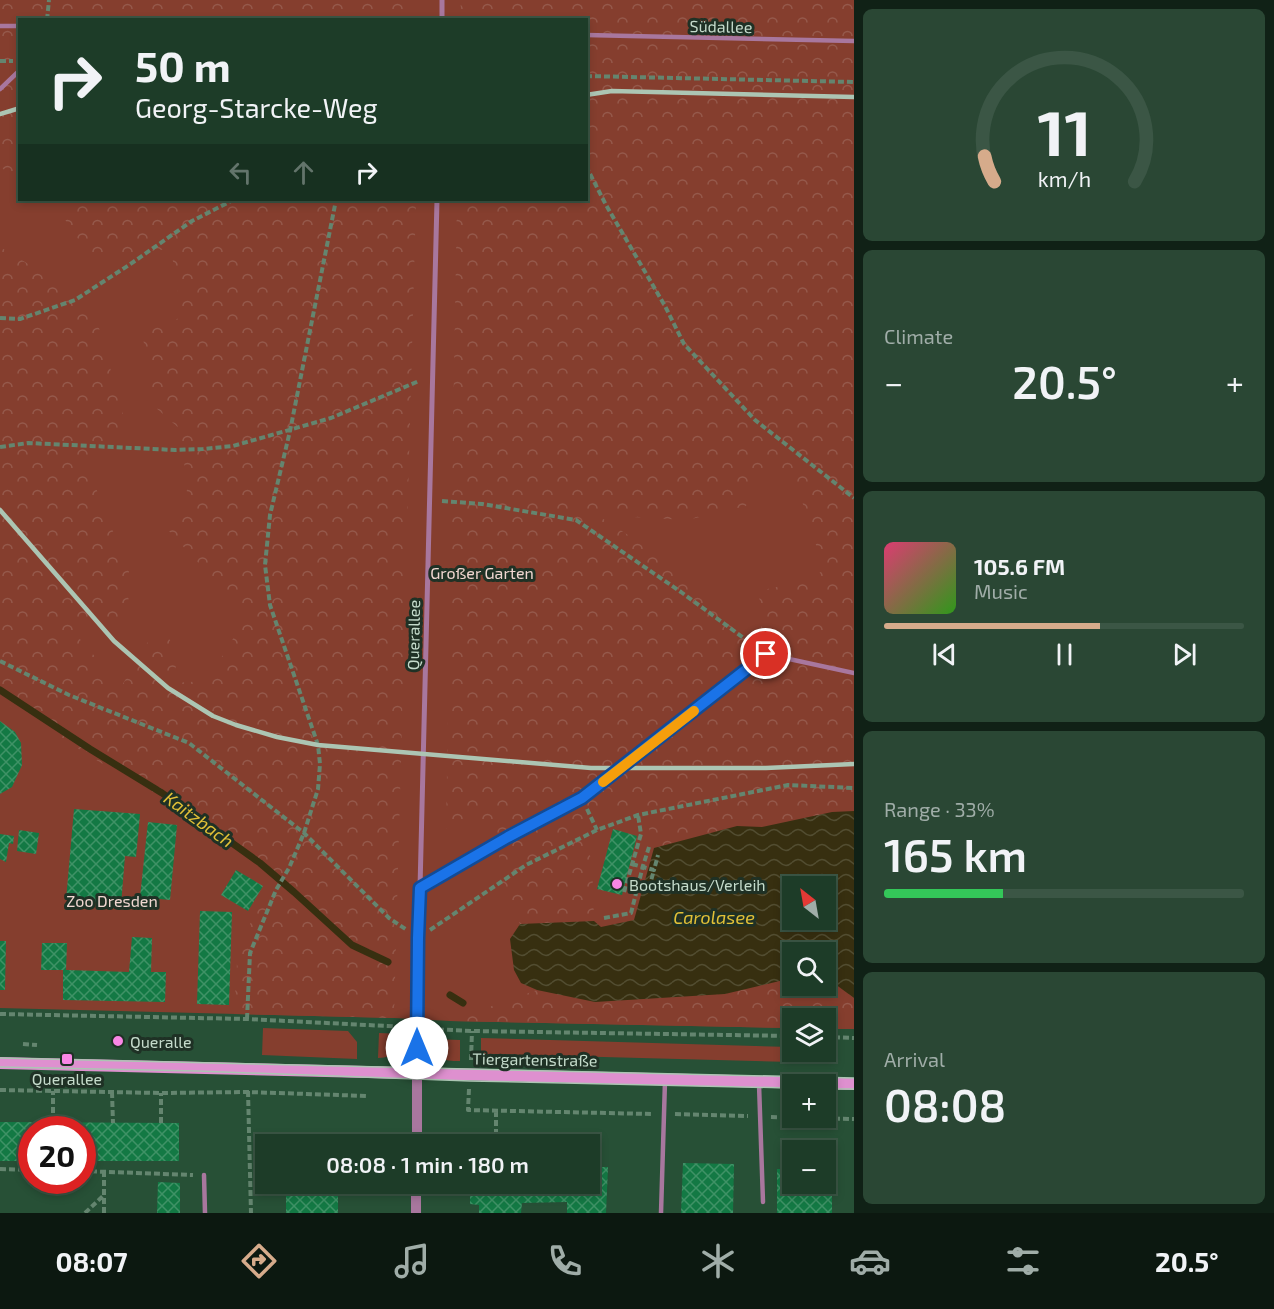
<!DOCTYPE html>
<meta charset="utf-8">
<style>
body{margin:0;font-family:"Exo 2",sans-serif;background:#2a4734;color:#f1f3f6;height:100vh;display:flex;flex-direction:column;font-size:22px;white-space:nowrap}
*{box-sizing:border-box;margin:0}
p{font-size:20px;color:#a0ada8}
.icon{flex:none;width:33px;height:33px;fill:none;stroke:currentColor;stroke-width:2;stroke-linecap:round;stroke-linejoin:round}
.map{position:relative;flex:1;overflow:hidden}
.drawer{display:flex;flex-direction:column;gap:9px;padding:9px;background:#102116;width:420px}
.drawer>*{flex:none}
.banner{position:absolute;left:18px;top:18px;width:570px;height:183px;border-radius:0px;box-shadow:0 3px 9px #0003,0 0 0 2px #3b5645;background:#1d3c28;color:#f1f3f6;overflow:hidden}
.needle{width:39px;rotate:329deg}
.buttons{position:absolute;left:782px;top:876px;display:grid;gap:12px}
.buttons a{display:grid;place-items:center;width:54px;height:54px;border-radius:0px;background:#1d3c28;box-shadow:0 3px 9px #0003,0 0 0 2px #3b5645;font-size:30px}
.speed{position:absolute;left:18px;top:1116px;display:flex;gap:12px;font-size:30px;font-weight:700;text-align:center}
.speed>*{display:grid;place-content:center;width:78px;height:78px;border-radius:50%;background:#1d3c28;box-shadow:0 3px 9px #0003,0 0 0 2px #3b5645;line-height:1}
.speed .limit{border:9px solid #d22;background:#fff;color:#111}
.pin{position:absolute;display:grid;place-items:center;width:51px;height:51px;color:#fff;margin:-26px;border:3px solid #fff;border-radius:50%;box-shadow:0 2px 6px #0007}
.me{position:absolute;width:66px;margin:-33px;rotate:0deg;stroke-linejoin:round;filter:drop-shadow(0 0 4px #0008)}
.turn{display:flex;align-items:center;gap:21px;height:126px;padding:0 18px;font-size:27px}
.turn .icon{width:78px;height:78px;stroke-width:2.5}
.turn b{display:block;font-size:42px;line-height:51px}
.lanes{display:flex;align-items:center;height:57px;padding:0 18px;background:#0003;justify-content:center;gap:30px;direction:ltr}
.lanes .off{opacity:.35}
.big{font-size:45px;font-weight:600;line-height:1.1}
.drawer .card{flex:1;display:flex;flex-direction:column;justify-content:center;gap:9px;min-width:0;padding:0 21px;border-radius:9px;background:#2a4734}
.drawer .dial{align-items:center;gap:0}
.dial svg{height:156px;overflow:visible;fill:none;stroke:#3b5645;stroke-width:7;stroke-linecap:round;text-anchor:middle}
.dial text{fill:#f1f3f6;stroke:none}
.song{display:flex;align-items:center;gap:18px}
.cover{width:72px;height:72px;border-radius:9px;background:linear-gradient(135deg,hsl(340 70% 55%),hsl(110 70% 35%))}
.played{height:6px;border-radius:3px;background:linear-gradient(90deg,#d6ab8b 60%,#3b5645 60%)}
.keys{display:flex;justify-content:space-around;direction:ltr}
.heat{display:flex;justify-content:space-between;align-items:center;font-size:33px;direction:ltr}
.charge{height:9px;border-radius:4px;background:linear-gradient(90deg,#34c759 33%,#3b5645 0)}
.trip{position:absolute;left:255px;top:1134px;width:345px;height:60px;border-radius:0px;background:#1d3c28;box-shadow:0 3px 9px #0003,0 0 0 2px #3b5645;font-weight:600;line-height:60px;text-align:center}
.dock{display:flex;height:96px;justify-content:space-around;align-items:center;background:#0c1810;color:#a0ada8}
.dock .icon{width:42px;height:42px}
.dock .on{color:#d6ab8b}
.dock b{font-size:27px;color:#f1f3f6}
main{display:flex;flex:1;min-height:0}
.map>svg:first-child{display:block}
.green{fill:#853e2e;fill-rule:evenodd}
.forest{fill:url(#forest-crowns);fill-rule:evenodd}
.water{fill:url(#water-waves);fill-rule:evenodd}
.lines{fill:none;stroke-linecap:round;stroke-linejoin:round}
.stream{stroke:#372f10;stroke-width:7}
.building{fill:url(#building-cross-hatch)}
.path{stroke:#64856f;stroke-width:4;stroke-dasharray:6 3;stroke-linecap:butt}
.service{stroke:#a8779e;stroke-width:4.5}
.pedestrian{stroke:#a8779e;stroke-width:5}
.tertiary{stroke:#a8779e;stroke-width:10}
.secondary{stroke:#de90cf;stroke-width:12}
.tram{stroke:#acc5b3;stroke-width:1.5}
.rail{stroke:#acc5b3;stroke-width:4.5}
.route-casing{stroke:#114b97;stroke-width:15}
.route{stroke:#1a73e8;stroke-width:10}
.slow{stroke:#f59e0b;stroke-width:10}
.poi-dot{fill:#fa87e6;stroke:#1f3125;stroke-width:2}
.labels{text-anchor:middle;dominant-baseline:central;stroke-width:6;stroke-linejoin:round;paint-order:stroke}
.street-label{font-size:16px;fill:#c5dbcb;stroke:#1f3125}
.park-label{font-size:16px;fill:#f1d7d1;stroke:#1f3125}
.poi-label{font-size:16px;fill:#c5dbcb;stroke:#1f3125;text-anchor:start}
.water-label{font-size:18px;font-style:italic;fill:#e2c037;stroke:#1f3125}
</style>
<main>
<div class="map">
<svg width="854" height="1213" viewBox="0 0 854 1213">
<defs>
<pattern id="forest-crowns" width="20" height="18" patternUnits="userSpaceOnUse" patternTransform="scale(1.5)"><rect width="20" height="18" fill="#853e2e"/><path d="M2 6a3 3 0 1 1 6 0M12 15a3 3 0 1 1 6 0" fill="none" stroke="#95594b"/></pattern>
<pattern id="water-waves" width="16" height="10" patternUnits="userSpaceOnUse" patternTransform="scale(1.5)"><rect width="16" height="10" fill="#372f10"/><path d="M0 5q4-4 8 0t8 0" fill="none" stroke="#524d31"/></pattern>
<pattern id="building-cross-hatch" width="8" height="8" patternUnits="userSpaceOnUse" patternTransform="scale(1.5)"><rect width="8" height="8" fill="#137944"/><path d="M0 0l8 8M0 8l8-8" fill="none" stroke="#3f9266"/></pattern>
</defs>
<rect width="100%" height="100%" fill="#275036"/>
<path class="green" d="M0 0H854V1029H825V1018H792V1028L450 1021 394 1018 0 1008ZM20 20H586V200H20ZM792 886H825V920H792ZM792 952H825V986H792Z
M263 1028 348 1031 357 1042V1059L262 1055Z
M379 1033 402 1034C401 1051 396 1057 378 1058Z
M481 1038 792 1047V1052H825V1048H831V1063L493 1054 487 1061H481Z
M433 1039 460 1040V1061C443 1061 433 1059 433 1039Z"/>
<path class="forest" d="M0 0H421L420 19 20 20 19 179 0 167Z
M461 0H854V811L832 812 762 827 737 826 654 848 642 801 575 823 592 860 594 921 520 924 504 895 495 822 446 829 457 200H586V20L460 19ZM767 458 794 476 824 570 808 580 759 591 762 640 673 564 597 515 687 520 746 506Z
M52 200H416L394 1018 234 1014 238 946 274 880 175 809 0 700V247L30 265 94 310 126 425 88 468 129 572 128 620 87 625 79 638 121 687 152 635 167 636 179 653 172 683 207 681 247 616 168 530 187 492 181 430 155 407 142 332 182 317 171 249 90 257Z
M784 980 792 981V986H825V983L835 984 854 998V1029H825V1018H792V1028L450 1021 537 990 595 1002 725 994Z"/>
<path class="water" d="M854 811V998L835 984 825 983V952H792V981L784 980 725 994 595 1002 537 990 521 983 514 970 510 939 520 924 594 921 601 927 634 920 654 848 737 826 762 827 832 812ZM792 886H825V920H792Z"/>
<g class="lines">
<path class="stream" d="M0 690 90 749 162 793 260 863 294 892 352 945 388 962
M450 995 463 1003"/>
</g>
<path class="building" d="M0 721 15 732 21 743 22 765 12 787 0 794Z
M74 809 140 814 136 857 125 856 121 905 66 900Z
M148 822 177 825 170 900 140 897Z
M613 829 637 836 622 895 597 889Z
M19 830 39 833 36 854 17 851Z
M0 834 14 836 13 844 9 843 6 862 0 859Z
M236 870 263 886 248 911 221 895Z
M200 911 232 912 229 1005 197 1004Z
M132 937 152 938 151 972H166L165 1002 63 1000V970H41L42 943H67L66 970 129 972Z
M0 941H6L5 990H0Z
M0 1122 179 1123V1161H82V1130H32V1161H0Z
M590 1163H592V1167H608L606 1213H567V1202L522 1203 521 1213H479V1205L470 1204V1184H590Z
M683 1163 734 1164 733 1213H681Z
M777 1169H792V1184H825V1169H832V1213H777Z
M158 1182 180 1183V1213H157Z
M271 1184H355V1189H338V1213H286V1187H271Z"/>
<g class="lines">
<path class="path" d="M47 20 49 0
M0 61H13
M586 76 854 82
M586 166 606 205 665 306 684 344 755 420 854 498
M0 318 20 319 75 300 129 265 192 221 233 200
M0 447 28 443 175 450 203 449 233 446 331 418 419 381
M442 501 482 504 576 520 681 592 756 647
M0 661 69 695 189 743 304 833 389 918 407 930
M587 809 597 830
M632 864 654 870 658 855
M649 888 654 870
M624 892 641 834 638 815
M604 918 631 913 643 866 649 847
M430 930 526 865 597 830 638 815 788 785 854 788
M0 1014 247 1019 407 1027
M247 1019 250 953 276 890 289 868 304 833 318 789 320 764 318 745 270 605 265 565 270 515 290 431 336 200
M429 1029 472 1031 792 1036
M825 1037 854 1038
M23 1044 37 1045
M471 1060 472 1031
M469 1089 468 1110 652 1114
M0 1090 161 1093 248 1092 368 1096
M248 1091 251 1213
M112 1092 113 1123
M675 1114 748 1116
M771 1117 854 1119
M53 1122V1091
M161 1123V1093
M496 1144V1109
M0 1169 32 1170
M82 1171 193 1175
M85 1213 104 1195
M104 1213V1172"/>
<path class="service" d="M0 26H20
M586 35 854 41
M0 89 20 70
M417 1072V1028L420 888 508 837 582 798 766 654 854 673
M759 1084 763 1202
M204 1175 205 1213
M661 1213 665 1081"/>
<path class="pedestrian" d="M442 20V0
M420 888 437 200"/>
<path class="tertiary" d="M417 1144V1072
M416 1213V1184"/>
<path class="secondary" d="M0 1063 854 1084"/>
<path class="tram" d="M0 1058 854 1078
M0 1067 197 1071 470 1081 792 1088
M825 1089H854"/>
<path class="rail" d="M586 95 612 91 854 97
M0 114 20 108
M0 510 114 641 168 688 213 716 236 725 277 737 318 745 591 768H766L854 764"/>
</g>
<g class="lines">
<g class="route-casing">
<path id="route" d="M417 1048 418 938 420 888 508 837 582 798 766 654"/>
</g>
<use href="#route" class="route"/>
<path class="slow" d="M603 782 694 711"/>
</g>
<g class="poi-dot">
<circle cx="617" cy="884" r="6"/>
<circle cx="118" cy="1041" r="6"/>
<rect x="61" y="1053" width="12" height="12" rx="3"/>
</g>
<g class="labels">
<g class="street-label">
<text transform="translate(721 26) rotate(1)">Südallee</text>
<text transform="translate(413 635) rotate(-89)">Querallee</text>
<text transform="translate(535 1059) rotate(1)">Tiergartenstraße</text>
</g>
<g class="park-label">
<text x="482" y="572">Großer Garten</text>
<text x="112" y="900">Zoo Dresden</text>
</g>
<g class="poi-label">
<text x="629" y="884">Bootshaus/Verleih</text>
<text x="130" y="1041">Queralle</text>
<text x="67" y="1078" text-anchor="middle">Querallee</text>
</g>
<g class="water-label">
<text transform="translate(199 819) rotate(36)">Kaitzbach</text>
<text x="714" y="917">Carolasee</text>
</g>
</g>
</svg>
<div class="buttons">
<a><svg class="needle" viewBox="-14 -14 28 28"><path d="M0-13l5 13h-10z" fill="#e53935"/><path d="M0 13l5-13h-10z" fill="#a0ada8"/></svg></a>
<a><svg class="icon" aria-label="search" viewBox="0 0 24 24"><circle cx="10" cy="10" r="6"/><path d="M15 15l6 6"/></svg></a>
<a><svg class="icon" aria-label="layers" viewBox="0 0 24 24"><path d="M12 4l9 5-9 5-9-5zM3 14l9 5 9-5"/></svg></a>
<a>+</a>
<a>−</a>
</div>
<div class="speed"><div class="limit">20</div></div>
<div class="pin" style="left:766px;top:654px;background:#d93025"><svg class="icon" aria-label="arrive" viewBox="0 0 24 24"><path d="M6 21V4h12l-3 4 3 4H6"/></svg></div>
<svg class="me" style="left:417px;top:1048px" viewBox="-20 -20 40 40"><circle r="19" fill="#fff"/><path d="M0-13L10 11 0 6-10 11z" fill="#1a73e8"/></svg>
<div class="trip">08:08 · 1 min · 180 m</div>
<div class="banner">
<div class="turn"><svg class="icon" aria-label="right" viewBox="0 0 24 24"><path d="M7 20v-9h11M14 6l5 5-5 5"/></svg><div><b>50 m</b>Georg-Starcke-Weg</div></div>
<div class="lanes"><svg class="icon off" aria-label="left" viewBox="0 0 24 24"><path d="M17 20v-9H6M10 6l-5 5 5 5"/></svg><svg class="icon off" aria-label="ahead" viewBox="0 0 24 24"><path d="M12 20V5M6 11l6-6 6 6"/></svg><svg class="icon" aria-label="right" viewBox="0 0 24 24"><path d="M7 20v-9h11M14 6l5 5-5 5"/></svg></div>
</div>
</div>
<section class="drawer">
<div class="card dial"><svg viewBox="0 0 100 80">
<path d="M14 69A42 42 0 1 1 86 69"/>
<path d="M14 69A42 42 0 0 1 9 56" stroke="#d6ab8b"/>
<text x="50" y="56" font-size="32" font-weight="700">11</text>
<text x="50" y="72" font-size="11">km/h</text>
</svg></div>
<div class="card"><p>Climate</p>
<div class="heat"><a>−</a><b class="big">20.5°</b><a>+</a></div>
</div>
<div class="card">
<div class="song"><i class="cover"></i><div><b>105.6 FM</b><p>Music</p></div></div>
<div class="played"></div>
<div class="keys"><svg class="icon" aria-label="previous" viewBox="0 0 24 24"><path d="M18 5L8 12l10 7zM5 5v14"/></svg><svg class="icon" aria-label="pause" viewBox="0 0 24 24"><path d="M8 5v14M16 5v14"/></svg><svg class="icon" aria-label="next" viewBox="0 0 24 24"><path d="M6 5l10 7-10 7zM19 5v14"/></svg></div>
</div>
<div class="card"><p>Range · 33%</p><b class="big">165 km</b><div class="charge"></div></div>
<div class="card"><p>Arrival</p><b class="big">08:08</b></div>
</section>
</main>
<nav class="dock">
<b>08:07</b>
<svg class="icon on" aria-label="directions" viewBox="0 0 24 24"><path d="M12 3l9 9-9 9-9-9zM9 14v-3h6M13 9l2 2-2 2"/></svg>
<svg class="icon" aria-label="music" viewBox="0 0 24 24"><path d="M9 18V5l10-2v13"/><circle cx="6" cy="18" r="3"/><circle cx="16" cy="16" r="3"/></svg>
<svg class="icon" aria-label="phone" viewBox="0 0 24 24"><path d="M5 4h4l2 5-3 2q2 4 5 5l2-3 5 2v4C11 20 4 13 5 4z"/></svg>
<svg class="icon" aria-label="climate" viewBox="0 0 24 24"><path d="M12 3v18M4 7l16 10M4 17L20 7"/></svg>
<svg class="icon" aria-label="car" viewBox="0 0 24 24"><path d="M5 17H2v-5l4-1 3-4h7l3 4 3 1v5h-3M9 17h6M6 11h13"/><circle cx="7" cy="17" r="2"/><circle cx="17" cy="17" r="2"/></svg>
<svg class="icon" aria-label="filters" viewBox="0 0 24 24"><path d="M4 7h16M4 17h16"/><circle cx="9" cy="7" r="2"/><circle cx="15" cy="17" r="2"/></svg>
<b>20.5°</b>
</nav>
